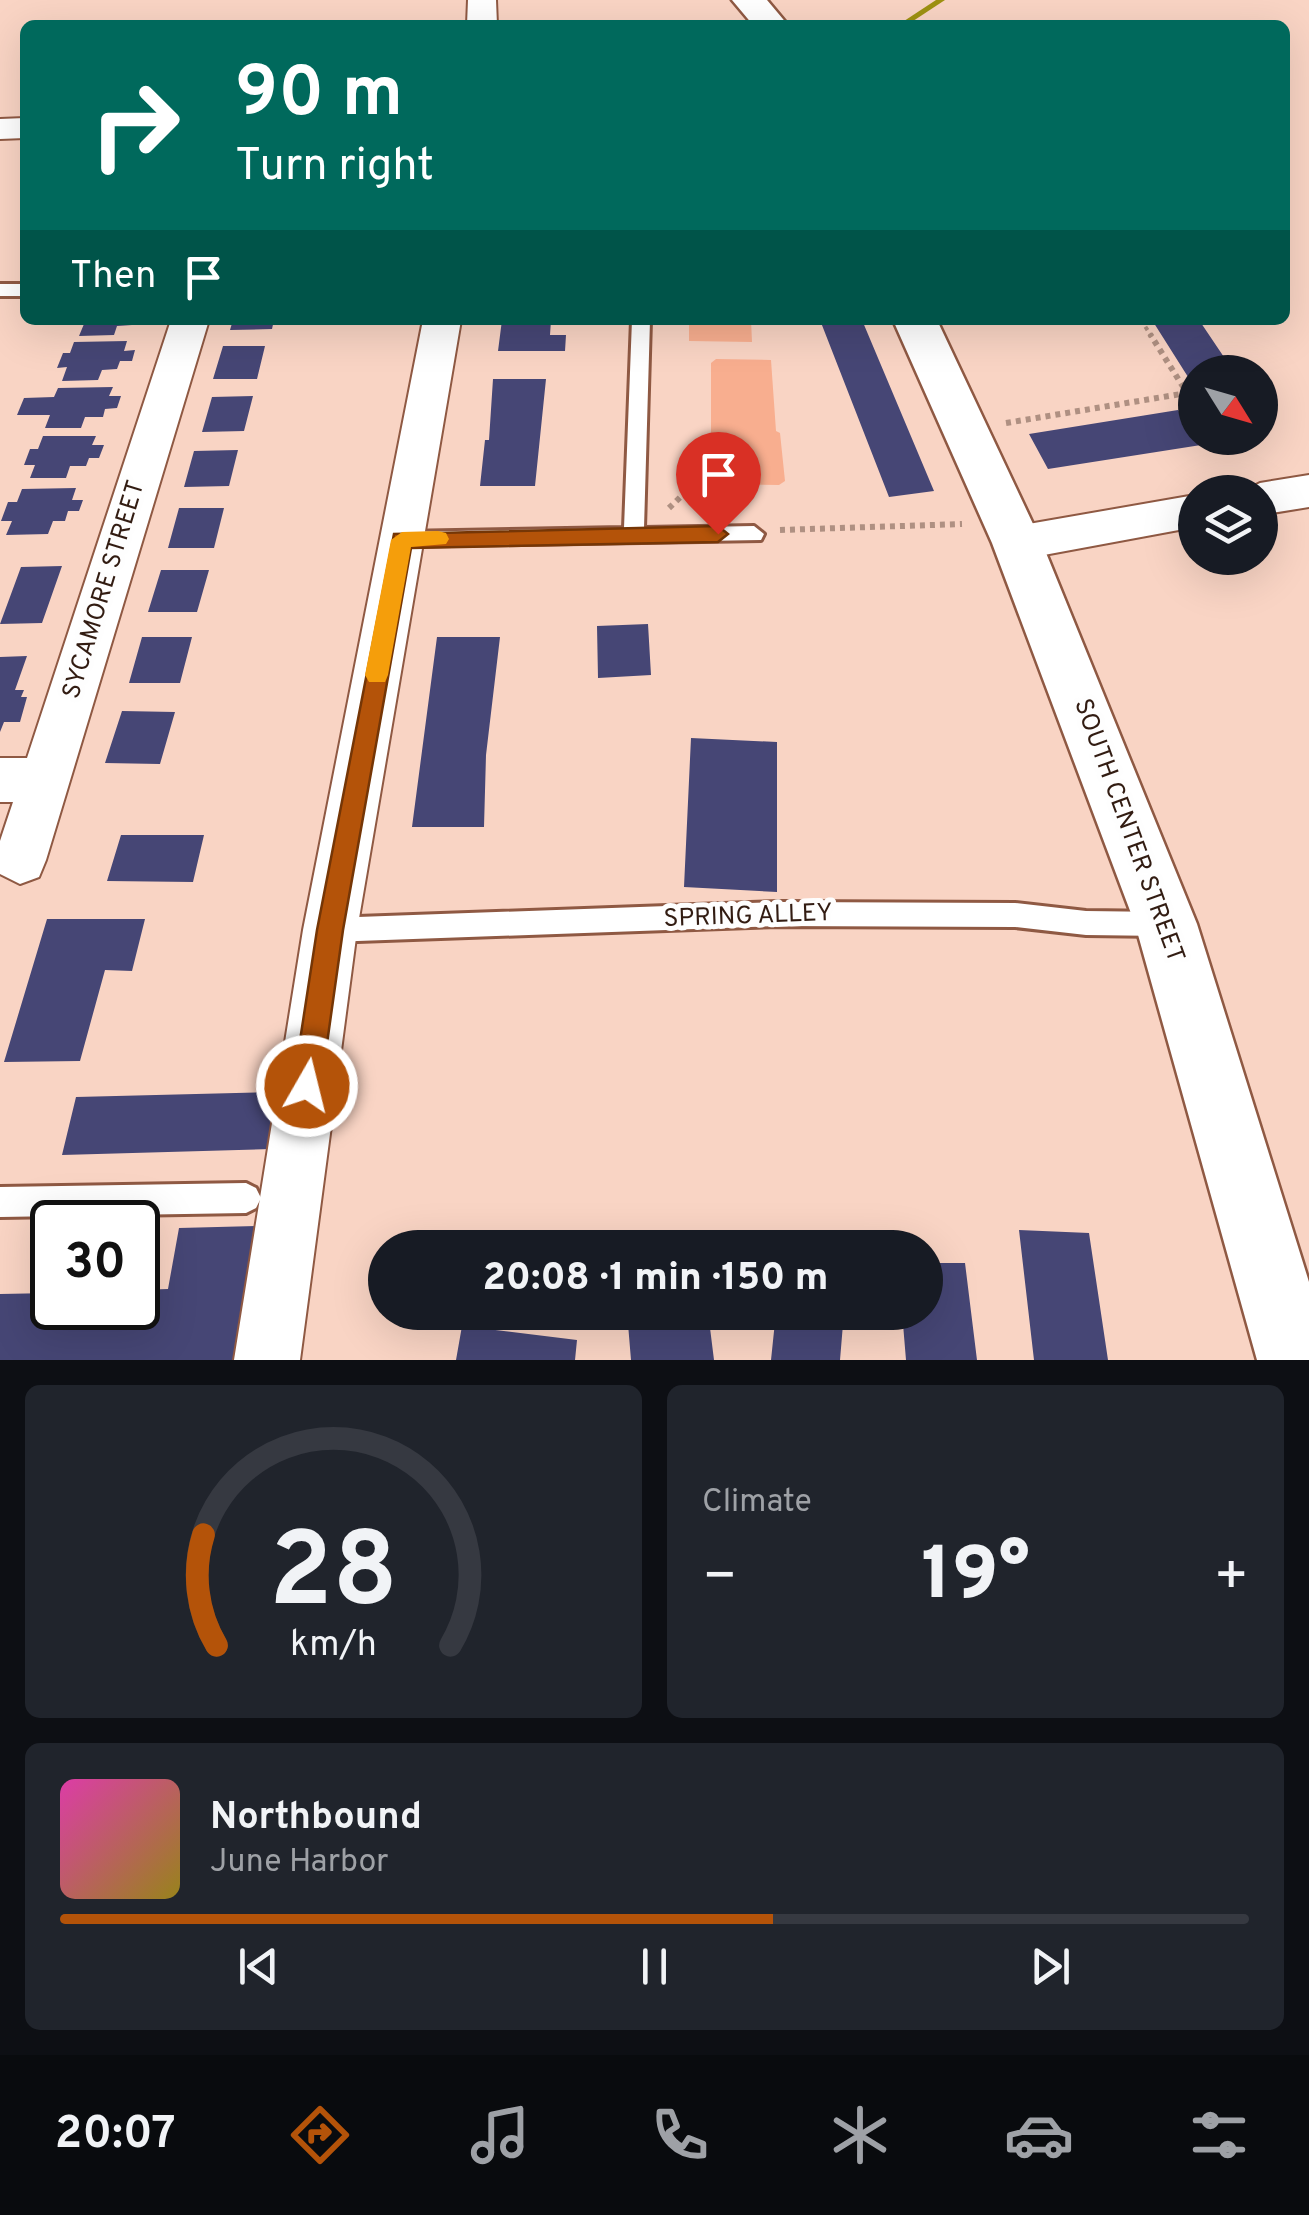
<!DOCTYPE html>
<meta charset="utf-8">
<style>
body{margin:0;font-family:Overpass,sans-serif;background:#20242c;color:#f1f3f6;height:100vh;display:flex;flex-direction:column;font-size:38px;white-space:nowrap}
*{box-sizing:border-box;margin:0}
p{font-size:32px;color:#9ea1a6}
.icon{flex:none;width:55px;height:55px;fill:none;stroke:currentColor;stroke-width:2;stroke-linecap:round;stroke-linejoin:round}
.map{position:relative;height:1360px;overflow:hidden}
.side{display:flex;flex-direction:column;gap:25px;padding:25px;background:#0d0f14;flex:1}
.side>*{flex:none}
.hud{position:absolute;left:20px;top:20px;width:1270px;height:305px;border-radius:15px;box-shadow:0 10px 40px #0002;background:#00695c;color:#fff;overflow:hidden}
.needle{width:65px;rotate:127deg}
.buttons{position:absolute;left:1178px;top:355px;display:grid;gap:20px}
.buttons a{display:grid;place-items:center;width:100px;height:100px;border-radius:50%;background:#171b24;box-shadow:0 10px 40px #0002;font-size:50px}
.speed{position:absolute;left:30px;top:1200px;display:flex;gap:20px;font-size:50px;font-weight:700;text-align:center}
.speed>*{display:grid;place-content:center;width:130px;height:130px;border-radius:50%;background:#171b24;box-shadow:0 10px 40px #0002;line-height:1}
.speed .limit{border:5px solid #111;border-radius:15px;background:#fff;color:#111}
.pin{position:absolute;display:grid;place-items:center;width:85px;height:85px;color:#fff;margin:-102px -42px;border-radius:50% 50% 50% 0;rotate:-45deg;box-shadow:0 0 10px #0007}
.pin .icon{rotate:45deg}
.me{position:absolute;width:110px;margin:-55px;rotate:8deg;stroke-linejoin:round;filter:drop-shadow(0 0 8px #0008)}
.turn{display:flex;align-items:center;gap:35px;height:210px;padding:0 50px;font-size:45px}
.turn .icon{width:130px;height:130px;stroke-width:2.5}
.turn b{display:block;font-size:70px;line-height:85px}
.then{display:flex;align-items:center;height:95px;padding:0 50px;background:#0003;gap:20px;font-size:38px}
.big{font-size:75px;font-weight:800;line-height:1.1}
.side .tile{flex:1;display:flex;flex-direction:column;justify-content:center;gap:15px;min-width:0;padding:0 35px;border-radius:15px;background:#20242c}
.side .dial{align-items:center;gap:0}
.dial svg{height:260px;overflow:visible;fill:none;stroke:#363941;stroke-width:7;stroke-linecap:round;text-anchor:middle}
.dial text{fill:#f1f3f6;stroke:none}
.song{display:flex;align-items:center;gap:30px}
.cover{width:120px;height:120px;border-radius:15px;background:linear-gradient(135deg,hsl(320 70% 55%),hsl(50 70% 35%))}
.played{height:10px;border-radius:5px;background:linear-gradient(90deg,#b45309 60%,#363941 60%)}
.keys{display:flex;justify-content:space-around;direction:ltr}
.heat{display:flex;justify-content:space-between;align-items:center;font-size:55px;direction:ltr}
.side .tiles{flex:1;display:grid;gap:25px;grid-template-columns:1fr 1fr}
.tile:last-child{grid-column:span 2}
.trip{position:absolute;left:368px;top:1230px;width:575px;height:100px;border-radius:50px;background:#171b24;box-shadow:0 10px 40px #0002;font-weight:800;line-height:100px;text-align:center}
.menu{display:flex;height:160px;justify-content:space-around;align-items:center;background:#090b0e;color:#9ea1a6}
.menu .icon{width:70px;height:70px}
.menu .current{color:#b45309}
.menu b{font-size:45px;color:#f1f3f6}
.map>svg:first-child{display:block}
.green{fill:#f8ae8f}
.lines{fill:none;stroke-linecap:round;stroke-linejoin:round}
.stream{fill:#9e9111;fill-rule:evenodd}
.building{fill:#464675}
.lane-casing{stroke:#8f5943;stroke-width:6}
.street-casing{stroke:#8f5943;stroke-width:4}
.secondary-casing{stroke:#8f5943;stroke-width:5}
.path-far1{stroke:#af9082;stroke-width:4;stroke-dasharray:4 4;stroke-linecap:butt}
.path{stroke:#af9082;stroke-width:6;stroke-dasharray:5 5;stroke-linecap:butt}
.lane{fill:#fff;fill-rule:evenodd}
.street{fill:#fff;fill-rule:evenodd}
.secondary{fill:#fff;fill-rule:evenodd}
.route{fill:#b45309;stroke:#753606;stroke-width:2.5}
.slow{fill:#f59e0b}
.labels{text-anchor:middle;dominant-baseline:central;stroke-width:10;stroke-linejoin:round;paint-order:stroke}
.street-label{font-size:25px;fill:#321c12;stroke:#fefefe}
</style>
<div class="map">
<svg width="1309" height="1360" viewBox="0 0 1309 1360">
<rect width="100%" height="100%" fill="#f9d4c4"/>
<path class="green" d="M689 320H751L752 342 689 341Z
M716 359 771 360 776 431 780 433 785 481 779 485 719 484 711 466V363Z"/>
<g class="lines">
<path class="stream" d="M936 0H945L907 25H898Z"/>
</g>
<path class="building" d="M76 320H134L132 325 117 326 114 335 79 336 84 324 74 325Z
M233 320H274L272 329 230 330Z
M502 320H551L550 335H566L565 351H498Z
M820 320H862L934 491 889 497Z
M1152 320H1199L1234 372H1195V388Z
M127 341 124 351 135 350 132 361H120L117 369 102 370 98 380 62 381 67 367 57 368 63 353H70L74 342Z
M223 346H265L257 379H213Z
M493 379H546L535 486H480L485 440H489Z
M113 387 109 396H121L117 408 105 409 103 417H85L81 428H45L50 415H17L24 398 54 397 58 388Z
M253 396 244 431 202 432 212 397Z
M1178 410 1201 445 1048 469 1029 434Z
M43 436H96L92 445H104L99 458H89L86 466H70L66 478H30L35 465H24L30 449H38Z
M238 450 229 486 184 487 194 451Z
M76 488 72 500H83L79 511H68L65 521H53L48 534 6 535 12 521H1L8 502H17L22 489Z
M179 508H224L214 548H168Z
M62 566 42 623 0 624 21 567Z
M161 570H209L197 612H148Z
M648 624 651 675 598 678 597 626Z
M142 637H192L180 683H129Z
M437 637H500L486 755 484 827H412Z
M27 656 15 690H24L21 697H27L20 722H4L0 732V657Z
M122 711 175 712 160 764 105 763Z
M691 738 777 742V892L684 887Z
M121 835H204L193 882 107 881Z
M47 919H145L132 971 105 970 80 1061 4 1062Z
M279 1092 271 1149 62 1155 76 1097Z
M260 1226 243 1360H0V1294L52 1293V1308H138V1290L168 1289 179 1228Z
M1019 1230 1089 1233 1108 1360H1034Z
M925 1263H965L977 1360H906L902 1312H925Z
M627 1312H708L714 1360H631Z
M776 1312H844L840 1360H771Z
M462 1326 577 1340 575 1360H456Z"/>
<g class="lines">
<g class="lane-casing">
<path id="lane" d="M0 284H25V296H0Z
M632 320H650L644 528 754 526 764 534 761 540 395 546 392 540 402 532 624 528Z
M779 902 1015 903 1086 911 1163 912 1172 915 1176 924 1172 933 1163 936 1086 935 1015 927 779 926 330 942 321 939 317 930 321 921 330 918Z
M246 1183 256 1188 261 1198 256 1208 246 1213 0 1217V1187Z"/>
</g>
<g class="street-casing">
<path id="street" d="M468 0H496L497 25H467Z
M25 118V138L0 139V119Z
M171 320H209L46 860 39 877 20 884 0 874V841L13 802H0V758H27Z
M423 320H461L357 930 300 1360H234L303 930Z
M1309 475V507L1260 515V492H1242L1260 483Z
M1195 495V527L1017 560 1002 555 995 543 1002 531 1017 526Z"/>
</g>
<g class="secondary-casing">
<path id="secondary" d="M732 0H767L788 25H753Z
M893 320H937L1042 543 1197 924 1309 1282V1360H1257L1135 924 992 543Z"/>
</g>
<path class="path-far1" d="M1141 320 1152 337"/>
<path class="path" d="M1006 423 1187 393 1150 334
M669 508 692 486
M780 530 962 524"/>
<use href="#lane" class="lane"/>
<use href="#street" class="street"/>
<use href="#secondary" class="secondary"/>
</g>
<path class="route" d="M718 526 728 534 718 542 411 548 343 930 321 1086 317 1096 307 1100 297 1096 293 1086 317 930 394 534Z"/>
<path class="slow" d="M438 531 446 533 449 539 446 544 411 547 388 675 385 682H369L365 675 391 540 402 532Z"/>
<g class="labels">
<g class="street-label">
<text transform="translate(105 590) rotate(-73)">SYCAMORE STREET</text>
<text transform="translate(1128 831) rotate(70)">SOUTH CENTER STREET</text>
<text transform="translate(748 917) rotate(-2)">SPRING ALLEY</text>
</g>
</g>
</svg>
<div class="buttons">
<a><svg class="needle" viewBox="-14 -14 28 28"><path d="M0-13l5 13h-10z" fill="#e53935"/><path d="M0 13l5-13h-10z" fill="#9ea1a6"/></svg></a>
<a><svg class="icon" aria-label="layers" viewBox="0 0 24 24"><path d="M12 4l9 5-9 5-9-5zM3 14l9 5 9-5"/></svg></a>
</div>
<div class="speed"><div class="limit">30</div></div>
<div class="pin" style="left:718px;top:534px;background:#d93025"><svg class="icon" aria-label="arrive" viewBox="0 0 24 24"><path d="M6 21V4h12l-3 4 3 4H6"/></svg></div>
<svg class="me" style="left:307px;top:1086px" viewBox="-20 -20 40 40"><circle r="17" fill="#b45309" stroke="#fff" stroke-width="3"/><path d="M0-11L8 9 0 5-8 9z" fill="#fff"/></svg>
<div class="trip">20:08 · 1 min · 150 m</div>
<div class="hud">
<div class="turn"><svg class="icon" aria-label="right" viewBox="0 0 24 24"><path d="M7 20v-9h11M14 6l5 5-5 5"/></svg><div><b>90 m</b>Turn right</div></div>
<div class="then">Then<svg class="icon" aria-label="arrive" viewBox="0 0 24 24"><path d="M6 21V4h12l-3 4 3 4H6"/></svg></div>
</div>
</div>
<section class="side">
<div class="tiles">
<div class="tile dial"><svg viewBox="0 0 100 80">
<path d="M14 69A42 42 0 1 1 86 69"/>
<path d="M14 69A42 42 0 0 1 10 35" stroke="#b45309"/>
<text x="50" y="56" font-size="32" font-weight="700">28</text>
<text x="50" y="72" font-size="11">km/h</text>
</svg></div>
<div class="tile"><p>Climate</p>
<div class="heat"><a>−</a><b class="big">19°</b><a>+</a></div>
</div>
<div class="tile">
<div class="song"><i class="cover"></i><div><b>Northbound</b><p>June Harbor</p></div></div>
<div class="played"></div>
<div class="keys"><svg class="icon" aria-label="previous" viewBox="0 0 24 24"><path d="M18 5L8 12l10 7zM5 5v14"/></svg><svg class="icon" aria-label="pause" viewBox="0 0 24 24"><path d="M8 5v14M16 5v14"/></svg><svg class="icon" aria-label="next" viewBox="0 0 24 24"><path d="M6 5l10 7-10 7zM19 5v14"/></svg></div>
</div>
</div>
</section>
<nav class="menu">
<b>20:07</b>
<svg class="icon current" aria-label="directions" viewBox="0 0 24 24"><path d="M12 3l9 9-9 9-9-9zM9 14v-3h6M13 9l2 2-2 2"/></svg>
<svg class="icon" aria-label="music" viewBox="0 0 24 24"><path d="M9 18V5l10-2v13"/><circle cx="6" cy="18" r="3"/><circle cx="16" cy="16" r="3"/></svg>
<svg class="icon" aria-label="phone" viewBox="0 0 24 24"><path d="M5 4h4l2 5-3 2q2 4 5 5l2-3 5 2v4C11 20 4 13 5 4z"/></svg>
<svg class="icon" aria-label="climate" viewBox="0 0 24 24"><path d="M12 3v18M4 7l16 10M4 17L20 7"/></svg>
<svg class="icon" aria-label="car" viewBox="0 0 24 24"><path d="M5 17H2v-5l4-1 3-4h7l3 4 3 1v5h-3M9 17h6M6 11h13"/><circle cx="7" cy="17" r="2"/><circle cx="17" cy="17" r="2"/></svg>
<svg class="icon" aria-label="filters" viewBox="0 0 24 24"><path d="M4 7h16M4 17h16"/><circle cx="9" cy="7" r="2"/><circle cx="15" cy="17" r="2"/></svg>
</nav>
